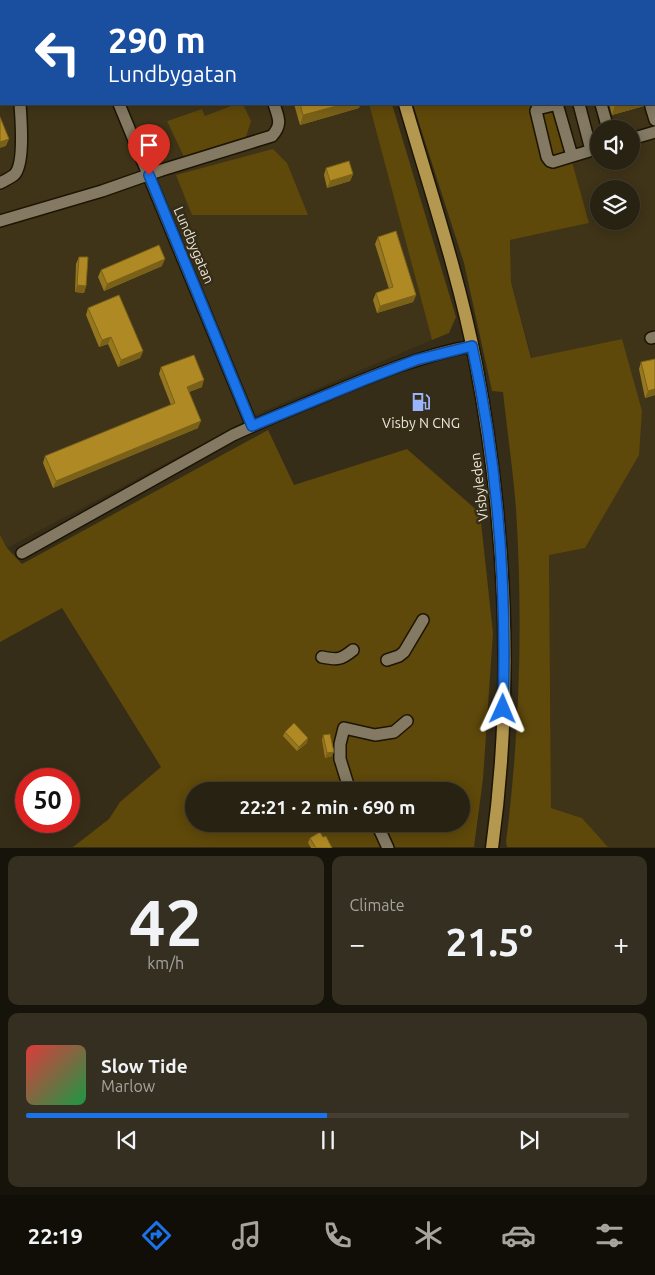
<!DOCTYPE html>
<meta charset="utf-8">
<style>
body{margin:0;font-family:Ubuntu,sans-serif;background:#342f20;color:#f1f3f6;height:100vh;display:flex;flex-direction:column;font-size:19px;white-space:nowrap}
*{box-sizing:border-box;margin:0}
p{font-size:16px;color:#a5a49f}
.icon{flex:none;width:28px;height:28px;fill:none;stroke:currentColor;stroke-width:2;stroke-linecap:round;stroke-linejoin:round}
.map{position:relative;height:848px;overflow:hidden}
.sheet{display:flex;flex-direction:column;gap:8px;padding:8px;background:#16130a;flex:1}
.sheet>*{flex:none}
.banner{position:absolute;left:0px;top:0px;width:655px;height:105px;box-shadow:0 2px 12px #0003,0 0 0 1px #443f32;background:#1a4fa0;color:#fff;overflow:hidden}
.tools{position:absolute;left:590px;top:120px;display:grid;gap:10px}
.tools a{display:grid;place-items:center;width:50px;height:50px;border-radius:50%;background:#282212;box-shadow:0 2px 12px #0003,0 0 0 1px #443f32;font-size:25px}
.speed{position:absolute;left:15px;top:768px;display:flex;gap:10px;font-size:25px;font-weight:700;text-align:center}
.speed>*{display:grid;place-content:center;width:65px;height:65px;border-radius:50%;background:#282212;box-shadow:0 2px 12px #0003,0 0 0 1px #443f32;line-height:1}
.speed .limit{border:8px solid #d22;background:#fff;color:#111}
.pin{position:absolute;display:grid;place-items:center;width:42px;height:42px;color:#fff;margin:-51px -21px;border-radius:50% 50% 50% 0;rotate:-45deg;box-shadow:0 0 5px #0007}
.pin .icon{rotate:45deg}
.me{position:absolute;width:55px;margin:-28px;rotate:1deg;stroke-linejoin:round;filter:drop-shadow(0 0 4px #0008)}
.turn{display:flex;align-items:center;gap:18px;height:105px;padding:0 25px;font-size:22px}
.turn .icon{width:65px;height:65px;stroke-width:2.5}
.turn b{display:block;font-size:35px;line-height:42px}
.big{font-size:38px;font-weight:600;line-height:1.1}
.sheet .widget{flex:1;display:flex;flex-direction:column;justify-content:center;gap:8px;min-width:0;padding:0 18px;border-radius:10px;background:#342f20}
.sheet .dial{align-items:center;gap:0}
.dial b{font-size:65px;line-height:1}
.song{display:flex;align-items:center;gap:15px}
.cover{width:60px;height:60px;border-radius:8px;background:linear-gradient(135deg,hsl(0 70% 55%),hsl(140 70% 35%))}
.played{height:5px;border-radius:2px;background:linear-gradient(90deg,#1a73e8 50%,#443f32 50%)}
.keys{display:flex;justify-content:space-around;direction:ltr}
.heat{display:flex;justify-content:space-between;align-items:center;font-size:28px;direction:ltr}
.sheet .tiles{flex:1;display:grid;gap:8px;grid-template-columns:1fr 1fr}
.widget:last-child{grid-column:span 2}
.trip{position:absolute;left:185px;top:782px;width:285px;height:50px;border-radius:25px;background:#282212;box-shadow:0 2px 12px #0003,0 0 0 1px #443f32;font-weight:600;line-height:50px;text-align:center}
.dock{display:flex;height:80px;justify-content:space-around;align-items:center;background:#100e07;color:#a5a49f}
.dock .icon{width:35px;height:35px}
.dock .active{color:#1a73e8}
.dock b{font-size:22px;color:#f1f3f6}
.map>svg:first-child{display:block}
.built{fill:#3f3418;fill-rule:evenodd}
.green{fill:#5e480a;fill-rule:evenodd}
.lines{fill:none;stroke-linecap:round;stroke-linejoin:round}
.minor-casing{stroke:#1d1503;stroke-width:14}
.major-casing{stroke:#1d1503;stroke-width:15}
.minor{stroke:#847a63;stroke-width:11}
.major{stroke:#b49850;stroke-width:12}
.wall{fill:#96771f}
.shaded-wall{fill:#7a6119}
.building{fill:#af8a24;stroke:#7a6119}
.route-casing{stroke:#114b97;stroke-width:12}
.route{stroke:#1a73e8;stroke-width:9}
.labels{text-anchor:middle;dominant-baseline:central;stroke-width:5;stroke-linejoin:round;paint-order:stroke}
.street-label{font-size:14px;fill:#ebe6d9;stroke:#362d18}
.poi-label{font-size:14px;fill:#ebe6d9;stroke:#362d18}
</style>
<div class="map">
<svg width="655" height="848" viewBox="0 0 655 848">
<rect width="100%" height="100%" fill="#362d18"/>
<path class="built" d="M0 0H345V1H1V104H236L205 116 202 109 167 121H251L243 104H369L432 340 264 411 7 548 0 535Z
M655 64V847H608L582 818 551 808 549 555 622 339 532 358 511 282 510 240 589 223 556 104H654V65ZM599 129H631V161H599ZM599 189H631V221H599Z"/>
<path class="green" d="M236 104H243L251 121 245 140 185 159 167 121 202 109 205 116Z
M369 104H392L456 317 449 333 432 340Z
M413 104H556L589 223 510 240 511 282 531 358 622 339 642 411 639 455 585 548 549 555 551 808 582 818 608 847H507L506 842C520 732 523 620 516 509 513 470 507 430 503 392L492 391 464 263Z
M273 149 287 163 308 215H192L176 175Z
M268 430 294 485 407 449 480 513 493 633 483 779 474 847H73L109 819 120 802 161 767 62 608 0 642V535L7 548 22 564ZM194 791H461V824H194Z"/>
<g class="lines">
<g class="minor-casing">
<path id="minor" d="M2 0 3 1
M232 0V1
M465 0 466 1
M568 0V1
M72 1 75 0
M188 1 191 0
M119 104 252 426
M557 104 572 156
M558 104 537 109 536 111 547 157 550 161 553 162 599 148
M579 104 591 150
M601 104 608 129
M651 107 655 120
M631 139 655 132
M0 183C4 181 10 178 14 175 25 165 21 118 20 104
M0 221 102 191 162 170 272 136C283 124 278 117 274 104
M651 338 655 337
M22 553 233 435C265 420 298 407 331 393 377 374 423 355 472 346
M322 657C337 660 341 660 353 650
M387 660 399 656 404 652 423 620
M351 791 349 788 340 759V744L344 728 375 735 394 732 407 721
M377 824 388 848"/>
</g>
<g class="major-casing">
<path id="major" d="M374 0 375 1
M405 104C430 190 459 276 476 364 506 521 514 689 492 848"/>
</g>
<use href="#minor" class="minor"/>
<use href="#major" class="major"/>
</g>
<path class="wall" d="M294 104H360L359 108 300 125Z
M609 104H645L644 106 612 115Z
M326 168 353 174 350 181 327 188 324 175Z
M378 237 416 295 413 302 377 313 373 300 376 293 389 289 375 244Z
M79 257 86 286 84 293 75 292 76 264Z
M162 266 104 291 98 277 101 270Z
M88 308 143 351 140 358 118 367 108 344 99 347 86 315Z
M641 362 655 395 645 398 639 369Z
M161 367 202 387 189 392 198 428 53 488 43 463 45 456 171 405 159 374Z
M285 732 307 743 297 751 283 736Z
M323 735 332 756 325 758 322 740Z
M323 837 332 848H311L308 843 310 838Z"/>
<path class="shaded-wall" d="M344 104H360L359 108 300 125 303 115Z
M621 104H645L644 106 612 115 615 105Z
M9 139 6 146 0 148V142Z
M353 174 350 181 327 188 330 181Z
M165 259 162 266 104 291 107 284Z
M77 285 86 286 84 293 75 292Z
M416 295 413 302 377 313 380 306Z
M111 337 108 344 99 347 102 340Z
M143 351 140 358 118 367 121 360Z
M204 380 202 387 184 394 187 387Z
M655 389V395L645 398 648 391Z
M201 421 198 428 53 488 56 481Z
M308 738 307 743 297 751 299 747Z
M334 752 332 756 325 758 327 753Z"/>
<path class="building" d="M31 0H45L42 1H32Z
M196 0H212V1H193Z
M273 0H329L330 1H292L291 0 288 1H273Z
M492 0H555L556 1H492Z
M588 0H655V1H589Z
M655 65V91H654V66Z
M300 104H344L303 115Z
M0 117 9 139 0 142Z
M349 161 353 174 330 181 326 168Z
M396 231 416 295 380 306 376 293 393 287 378 237Z
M159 245 165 259 107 284 101 270Z
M79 257H88L86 286 77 285Z
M119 295 143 351 121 360 111 337 102 340 88 308Z
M194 355 204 380 187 387 201 421 56 481 45 456 175 403 161 367Z
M655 359V389L648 391 641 362Z
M294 723 308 738 299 747 285 732Z
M330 734 334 752 327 753 323 735Z
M308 784 309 791H284V788Z
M320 832 323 837 326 836 332 848H316L310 838Z"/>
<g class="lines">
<g class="route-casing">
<path id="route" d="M149 175 252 426 364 380 416 360 472 346C498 465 507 588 503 709"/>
</g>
<use href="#route" class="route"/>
</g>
<defs>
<g id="fuel-bare" transform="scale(1.5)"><path d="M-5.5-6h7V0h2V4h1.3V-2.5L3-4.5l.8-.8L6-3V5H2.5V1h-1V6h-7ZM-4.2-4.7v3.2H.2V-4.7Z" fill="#99b5fd" stroke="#362d18" stroke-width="2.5" paint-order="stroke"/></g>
</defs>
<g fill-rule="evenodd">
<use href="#fuel-bare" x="421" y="402"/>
</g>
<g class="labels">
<g class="street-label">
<text transform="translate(194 245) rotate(67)">Lundbygatan</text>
<text transform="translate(479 487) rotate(-97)">Visbyleden</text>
</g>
<g class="poi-label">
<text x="421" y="423">Visby N CNG</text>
</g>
</g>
</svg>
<div class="tools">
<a><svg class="icon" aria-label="sound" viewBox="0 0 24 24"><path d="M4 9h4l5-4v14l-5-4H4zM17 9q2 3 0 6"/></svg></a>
<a><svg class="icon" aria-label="layers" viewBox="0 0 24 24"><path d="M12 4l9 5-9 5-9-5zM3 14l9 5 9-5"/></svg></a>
</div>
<div class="speed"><div class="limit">50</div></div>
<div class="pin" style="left:149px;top:175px;background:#d93025"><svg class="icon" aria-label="arrive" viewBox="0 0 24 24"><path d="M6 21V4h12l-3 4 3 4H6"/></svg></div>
<svg class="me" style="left:503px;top:709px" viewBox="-20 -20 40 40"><path d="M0-17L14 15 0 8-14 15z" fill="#1a73e8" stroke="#fff" stroke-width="4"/></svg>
<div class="trip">22:21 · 2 min · 690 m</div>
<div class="banner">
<div class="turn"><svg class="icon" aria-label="left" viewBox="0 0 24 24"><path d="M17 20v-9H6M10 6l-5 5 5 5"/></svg><div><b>290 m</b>Lundbygatan</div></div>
</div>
</div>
<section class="sheet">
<div class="tiles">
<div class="widget dial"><b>42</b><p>km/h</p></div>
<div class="widget"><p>Climate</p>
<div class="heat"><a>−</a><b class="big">21.5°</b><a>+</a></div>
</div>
<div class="widget">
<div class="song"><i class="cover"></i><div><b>Slow Tide</b><p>Marlow</p></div></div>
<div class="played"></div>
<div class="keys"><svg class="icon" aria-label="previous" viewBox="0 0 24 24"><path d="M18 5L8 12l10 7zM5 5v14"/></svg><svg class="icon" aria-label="pause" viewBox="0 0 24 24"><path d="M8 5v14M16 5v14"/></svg><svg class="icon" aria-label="next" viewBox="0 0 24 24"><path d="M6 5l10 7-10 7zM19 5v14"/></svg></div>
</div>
</div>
</section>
<nav class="dock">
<b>22:19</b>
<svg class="icon active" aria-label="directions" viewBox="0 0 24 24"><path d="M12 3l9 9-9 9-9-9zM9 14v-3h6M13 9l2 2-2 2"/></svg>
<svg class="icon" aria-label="music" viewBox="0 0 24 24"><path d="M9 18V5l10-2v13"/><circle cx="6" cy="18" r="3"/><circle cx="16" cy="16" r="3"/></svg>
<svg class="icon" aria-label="phone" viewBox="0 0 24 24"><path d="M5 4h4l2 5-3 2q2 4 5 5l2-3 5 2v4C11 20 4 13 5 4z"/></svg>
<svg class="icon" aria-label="climate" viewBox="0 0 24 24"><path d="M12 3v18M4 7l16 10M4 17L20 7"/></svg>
<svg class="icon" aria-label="car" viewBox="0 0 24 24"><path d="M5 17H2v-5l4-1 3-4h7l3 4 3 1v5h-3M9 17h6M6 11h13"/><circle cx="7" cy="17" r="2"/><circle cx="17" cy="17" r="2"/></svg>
<svg class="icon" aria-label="filters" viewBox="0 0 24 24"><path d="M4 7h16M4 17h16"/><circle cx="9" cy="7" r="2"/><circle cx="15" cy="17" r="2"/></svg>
</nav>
